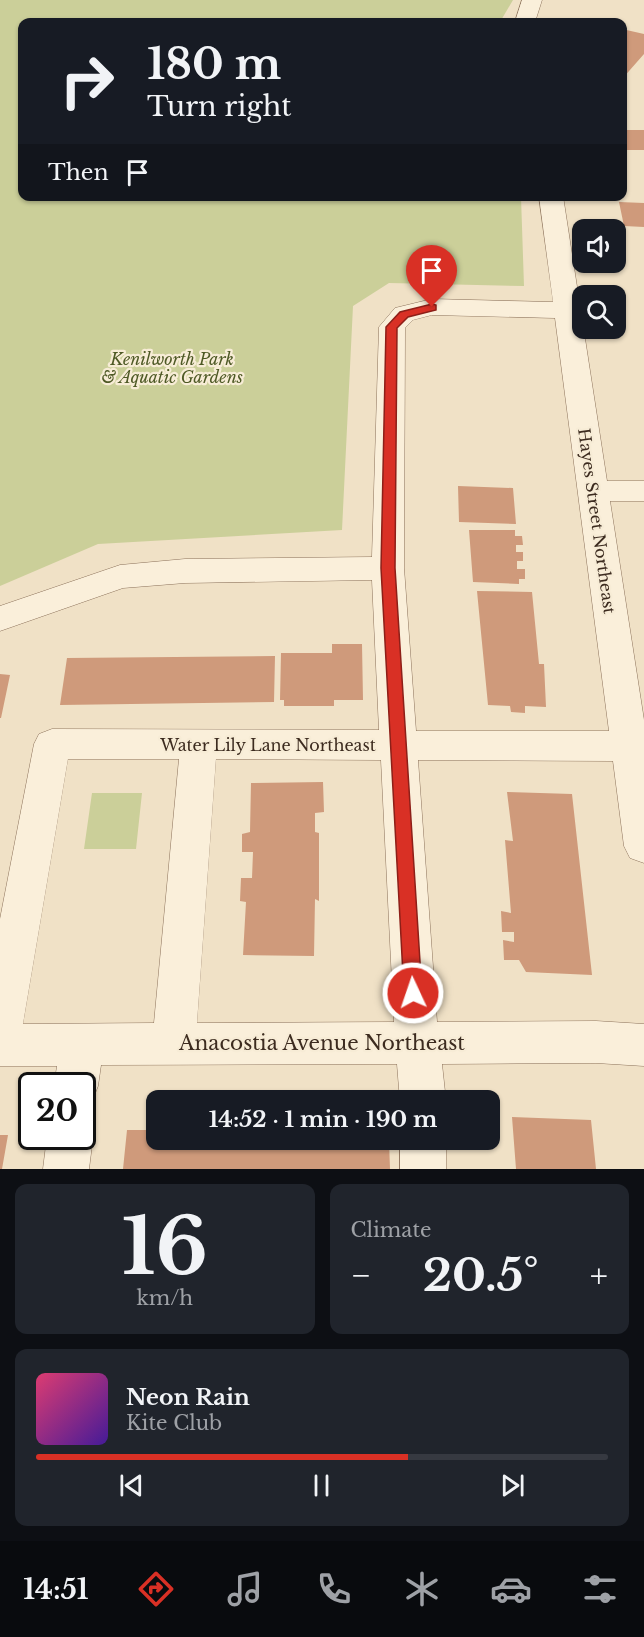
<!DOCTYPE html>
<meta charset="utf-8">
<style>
body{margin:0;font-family:"Libre Baskerville",serif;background:#20242c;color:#f1f3f6;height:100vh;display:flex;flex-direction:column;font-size:22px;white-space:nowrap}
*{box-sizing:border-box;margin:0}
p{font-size:20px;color:#9ea1a6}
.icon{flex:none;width:33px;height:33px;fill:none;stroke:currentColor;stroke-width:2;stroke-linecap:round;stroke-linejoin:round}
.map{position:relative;height:1169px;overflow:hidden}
.side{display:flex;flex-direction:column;gap:15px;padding:15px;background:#0d0f14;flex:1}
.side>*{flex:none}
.banner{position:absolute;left:18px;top:18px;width:609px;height:183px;border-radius:12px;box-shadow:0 2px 4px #0004;background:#171b24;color:#f1f3f6;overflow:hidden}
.controls{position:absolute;left:572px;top:219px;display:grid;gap:12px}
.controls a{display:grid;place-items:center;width:54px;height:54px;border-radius:12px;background:#171b24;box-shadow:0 2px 4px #0004;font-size:30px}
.speed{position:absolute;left:18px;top:1072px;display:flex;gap:12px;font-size:30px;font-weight:700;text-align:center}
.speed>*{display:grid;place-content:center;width:78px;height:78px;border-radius:50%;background:#171b24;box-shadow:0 2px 4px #0004;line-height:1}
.speed .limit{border:3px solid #111;border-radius:9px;background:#fff;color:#111}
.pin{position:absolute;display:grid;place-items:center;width:51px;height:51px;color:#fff;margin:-62px -26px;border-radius:50% 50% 50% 0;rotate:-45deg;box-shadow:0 0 6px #0007}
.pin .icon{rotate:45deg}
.me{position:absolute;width:66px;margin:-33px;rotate:357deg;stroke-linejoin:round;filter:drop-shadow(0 0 4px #0008)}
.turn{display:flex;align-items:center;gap:21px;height:126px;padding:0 30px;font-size:27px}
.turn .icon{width:78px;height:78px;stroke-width:2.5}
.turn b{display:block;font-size:42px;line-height:51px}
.then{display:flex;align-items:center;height:57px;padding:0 30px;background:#0003;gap:12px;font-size:22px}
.big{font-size:45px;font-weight:800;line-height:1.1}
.side .tile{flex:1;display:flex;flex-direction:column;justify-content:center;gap:9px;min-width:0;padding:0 21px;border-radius:12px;background:#20242c}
.side .dial{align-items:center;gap:0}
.dial b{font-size:78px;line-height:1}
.song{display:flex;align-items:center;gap:18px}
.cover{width:72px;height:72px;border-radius:9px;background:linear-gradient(135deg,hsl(340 70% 55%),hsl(260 70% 35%))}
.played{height:6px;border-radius:3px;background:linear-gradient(90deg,#d93025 65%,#363941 65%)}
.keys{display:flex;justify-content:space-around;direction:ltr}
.heat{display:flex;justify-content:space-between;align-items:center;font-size:33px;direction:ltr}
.side .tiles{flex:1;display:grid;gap:15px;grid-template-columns:1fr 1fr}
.tile:last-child{grid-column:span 2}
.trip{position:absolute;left:146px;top:1090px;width:354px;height:60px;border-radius:12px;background:#171b24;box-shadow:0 2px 4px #0004;font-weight:800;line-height:60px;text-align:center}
.tab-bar{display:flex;height:96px;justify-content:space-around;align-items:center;background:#090b0e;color:#9ea1a6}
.tab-bar .icon{width:42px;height:42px}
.tab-bar .current{color:#d93025}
.tab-bar b{font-size:27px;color:#f1f3f6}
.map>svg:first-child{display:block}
.green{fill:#cbcf99}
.building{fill:#cf9a7b}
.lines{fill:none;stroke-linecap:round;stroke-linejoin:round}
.minor-casing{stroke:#8c725b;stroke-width:1}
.minor{fill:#faefda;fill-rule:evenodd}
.route{fill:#d93025;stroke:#8d1f18;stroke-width:1.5}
.labels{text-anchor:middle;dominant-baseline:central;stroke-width:4.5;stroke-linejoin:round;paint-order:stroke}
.park-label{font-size:16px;font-style:italic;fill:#4e5925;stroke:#f7ecd6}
.street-label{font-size:16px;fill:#3c2b1f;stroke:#f7ecd6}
.near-street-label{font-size:20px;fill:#3c2b1f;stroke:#f7ecd6}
</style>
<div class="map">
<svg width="644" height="1169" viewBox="0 0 644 1169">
<rect width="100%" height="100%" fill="#f0e1c6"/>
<path class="green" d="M0 0H513L500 22H22V196L521 197 524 286 389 283 353 306 342 530 98 544 0 586Z
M92 793H142L136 849H84Z"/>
<path class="building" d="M622 29 644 34V54L622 79Z
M622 130H644V150H622Z
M619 202 644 203V227L624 226Z
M458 486 513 488 516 524 459 522Z
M469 530H515V536H522L523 545H516V552H523V561H517V569H525V579H519V584L473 582Z
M477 591 532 592 539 664H544L546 707 525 706V713L511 712 510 706 488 705Z
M332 644H362L363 700H334V706H284V700H280L281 653H332Z
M275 656 274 702 60 705 67 658Z
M0 674 10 675 1 718H0Z
M323 782 324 812 315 813V832L319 833V901L315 899 314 956 243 955 246 902 240 901 241 878H252L253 852H242V834L250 832 251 783Z
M507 792 572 794 592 975 526 972 519 960H504L503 940 514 942V932H502L501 911 511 913 505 840 513 841Z
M512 1117 591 1120 596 1169H516Z
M127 1130H156V1140H389L390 1169H123Z
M0 1135H8L2 1169H0Z"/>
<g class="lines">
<g class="minor-casing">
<path id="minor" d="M522 0H542L535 22H515Z
M539 196H563L607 481H644V501H610L644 720V863L630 858 624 846 613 761 418 760 437 1022 596 1021 644 1024V1066L596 1063 442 1064 446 1101H400L397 1064 101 1065 98 1086 92 1101 82 1105V1086H54L57 1066H0V919L34 744 39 734 52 729 379 730 372 580 185 583 123 588 0 631V606L120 565 185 559 372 557 379 327 395 308 432 299 553 302ZM432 315 555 318 609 731H416L404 568 405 328 413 320ZM68 759H179L154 1023 23 1024ZM216 759 381 760 394 1022 197 1023Z
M82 1119 86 1121 93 1137 89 1169H43L47 1137H82Z
M400 1140H446V1169H400Z"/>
</g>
<use href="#minor" class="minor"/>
</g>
<path class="route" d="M432 304 436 305V310L408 317 397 328 395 568 422 993 419 999 413 1001 407 999 404 993 381 568 386 327 400 312Z"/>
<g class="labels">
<g class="park-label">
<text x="172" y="359">Kenilworth Park<tspan x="172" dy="18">&amp; Aquatic Gardens</tspan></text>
</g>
<g class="street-label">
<text transform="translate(597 521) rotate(82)">Hayes Street Northeast</text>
<text x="268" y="745">Water Lily Lane Northeast</text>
</g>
<g class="near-street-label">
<text x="322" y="1043">Anacostia Avenue Northeast</text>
</g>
</g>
</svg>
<div class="controls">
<a><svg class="icon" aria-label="sound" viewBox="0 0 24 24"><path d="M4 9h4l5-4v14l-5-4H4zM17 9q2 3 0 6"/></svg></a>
<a><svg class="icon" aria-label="search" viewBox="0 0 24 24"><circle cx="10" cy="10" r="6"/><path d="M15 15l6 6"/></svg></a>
</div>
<div class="speed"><div class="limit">20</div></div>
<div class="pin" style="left:432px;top:307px;background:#d93025"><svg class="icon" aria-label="arrive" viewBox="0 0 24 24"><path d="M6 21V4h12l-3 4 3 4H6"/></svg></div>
<svg class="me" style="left:413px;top:993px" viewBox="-20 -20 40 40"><circle r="17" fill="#d93025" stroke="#fff" stroke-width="3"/><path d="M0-11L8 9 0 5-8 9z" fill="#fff"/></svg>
<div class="trip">14:52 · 1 min · 190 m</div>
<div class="banner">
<div class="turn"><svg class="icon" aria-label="right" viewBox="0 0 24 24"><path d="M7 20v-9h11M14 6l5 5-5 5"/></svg><div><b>180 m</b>Turn right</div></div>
<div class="then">Then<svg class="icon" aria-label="arrive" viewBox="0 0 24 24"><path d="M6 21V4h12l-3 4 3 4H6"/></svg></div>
</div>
</div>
<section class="side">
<div class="tiles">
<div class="tile dial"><b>16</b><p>km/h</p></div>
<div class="tile"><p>Climate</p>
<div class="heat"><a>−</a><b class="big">20.5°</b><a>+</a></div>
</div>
<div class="tile">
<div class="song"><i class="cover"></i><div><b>Neon Rain</b><p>Kite Club</p></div></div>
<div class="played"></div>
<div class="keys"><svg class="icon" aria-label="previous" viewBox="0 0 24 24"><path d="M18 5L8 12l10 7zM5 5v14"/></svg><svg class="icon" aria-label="pause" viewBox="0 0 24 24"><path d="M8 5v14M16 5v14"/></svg><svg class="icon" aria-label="next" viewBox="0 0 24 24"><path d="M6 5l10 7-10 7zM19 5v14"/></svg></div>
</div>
</div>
</section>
<nav class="tab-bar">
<b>14:51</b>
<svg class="icon current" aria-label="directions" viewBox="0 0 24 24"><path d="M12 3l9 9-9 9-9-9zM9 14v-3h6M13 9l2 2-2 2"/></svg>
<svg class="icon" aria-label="music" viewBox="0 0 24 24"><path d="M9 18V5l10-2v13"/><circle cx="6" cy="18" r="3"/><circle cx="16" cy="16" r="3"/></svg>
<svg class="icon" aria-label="phone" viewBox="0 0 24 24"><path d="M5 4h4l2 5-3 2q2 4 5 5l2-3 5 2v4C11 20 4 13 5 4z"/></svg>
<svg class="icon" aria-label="climate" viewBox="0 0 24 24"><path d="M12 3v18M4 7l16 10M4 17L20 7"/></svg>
<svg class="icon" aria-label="car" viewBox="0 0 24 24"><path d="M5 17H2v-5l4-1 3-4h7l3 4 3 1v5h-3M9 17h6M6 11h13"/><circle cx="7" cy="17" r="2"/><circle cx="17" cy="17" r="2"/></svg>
<svg class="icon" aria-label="filters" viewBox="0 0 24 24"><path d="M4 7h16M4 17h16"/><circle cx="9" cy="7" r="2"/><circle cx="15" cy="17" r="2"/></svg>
</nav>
